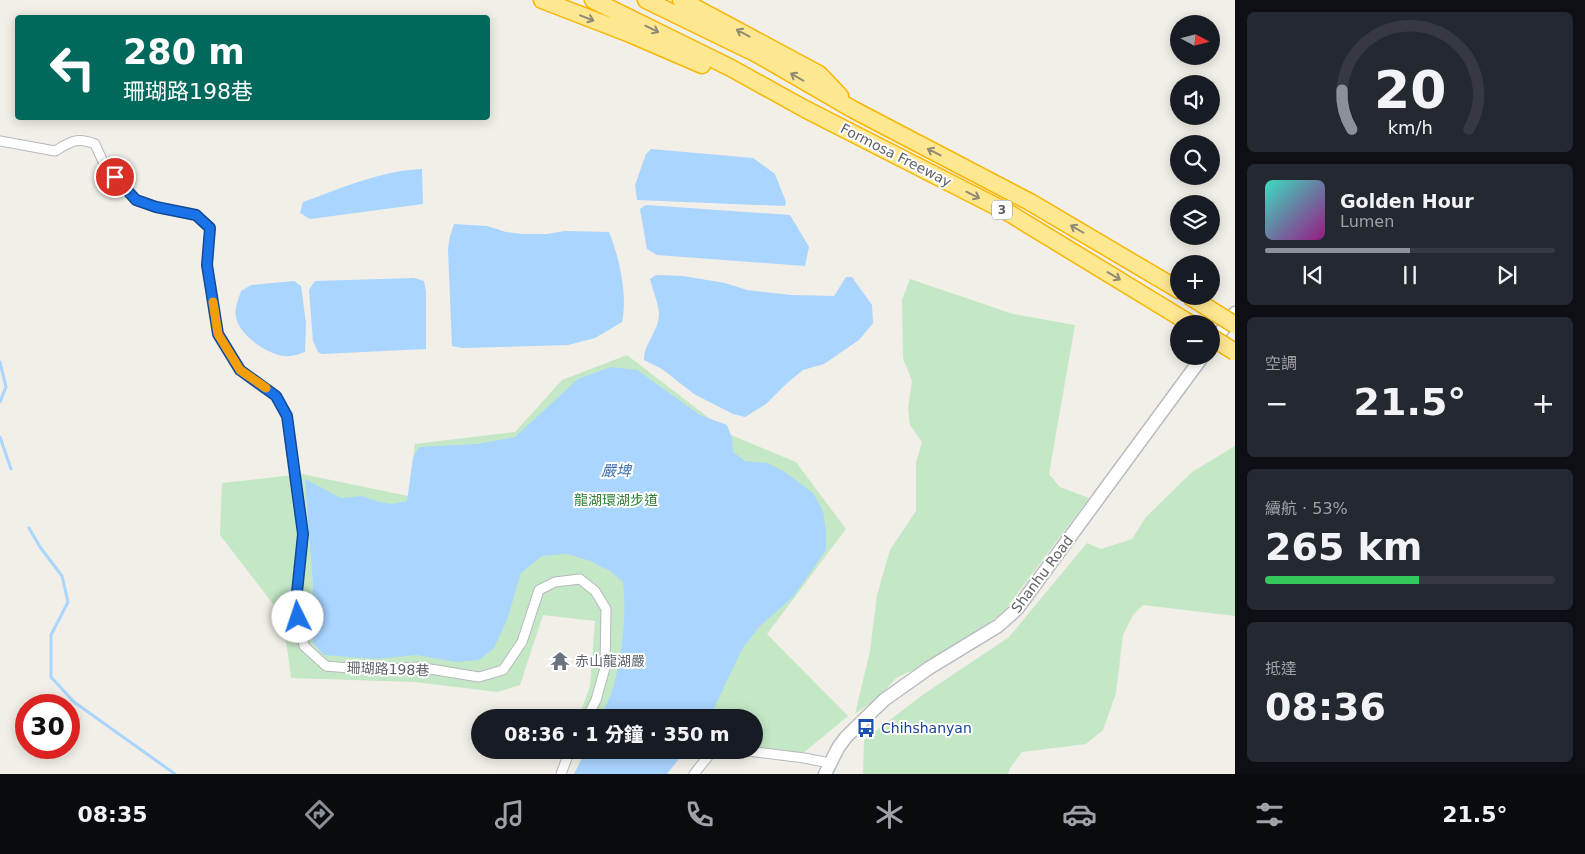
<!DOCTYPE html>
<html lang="zh-TW">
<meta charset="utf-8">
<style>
body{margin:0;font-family:"DejaVu Sans","Noto Sans TC",sans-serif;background:#242831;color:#f1f3f6;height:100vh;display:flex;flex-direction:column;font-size:19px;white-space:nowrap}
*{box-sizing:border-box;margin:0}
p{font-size:16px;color:#9ea1a6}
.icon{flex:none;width:28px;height:28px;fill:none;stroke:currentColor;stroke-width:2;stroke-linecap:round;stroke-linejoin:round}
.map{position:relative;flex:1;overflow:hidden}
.sheet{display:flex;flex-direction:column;gap:12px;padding:12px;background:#0d0f14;width:350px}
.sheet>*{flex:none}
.banner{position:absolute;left:15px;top:15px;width:475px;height:105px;border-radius:5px;box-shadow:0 2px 12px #0003;background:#00695c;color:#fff;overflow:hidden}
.needle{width:32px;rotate:97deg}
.controls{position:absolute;left:1170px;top:15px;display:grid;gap:10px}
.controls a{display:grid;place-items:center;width:50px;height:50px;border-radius:50%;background:#171b24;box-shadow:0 2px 12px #0003;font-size:25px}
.speed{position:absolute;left:15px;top:694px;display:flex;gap:10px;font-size:25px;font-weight:700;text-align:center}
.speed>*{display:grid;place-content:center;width:65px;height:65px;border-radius:50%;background:#171b24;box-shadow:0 2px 12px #0003;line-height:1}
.speed .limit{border:8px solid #d22;background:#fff;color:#111}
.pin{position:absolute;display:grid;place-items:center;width:42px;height:42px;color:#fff;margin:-21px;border:2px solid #fff;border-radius:50%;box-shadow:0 1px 5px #0007}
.me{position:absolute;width:55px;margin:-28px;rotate:356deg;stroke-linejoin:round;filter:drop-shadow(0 0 4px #0008)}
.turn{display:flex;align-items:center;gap:18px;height:105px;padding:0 25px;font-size:22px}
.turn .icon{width:65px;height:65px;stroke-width:2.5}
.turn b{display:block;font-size:35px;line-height:42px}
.big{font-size:38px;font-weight:800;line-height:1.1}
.sheet .tile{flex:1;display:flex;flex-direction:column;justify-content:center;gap:8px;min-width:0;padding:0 18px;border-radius:8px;background:#242831}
.sheet .dial{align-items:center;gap:0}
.dial svg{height:130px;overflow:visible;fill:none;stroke:#363941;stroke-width:7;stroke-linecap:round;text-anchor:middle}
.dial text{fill:#f1f3f6;stroke:none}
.song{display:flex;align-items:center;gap:15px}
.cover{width:60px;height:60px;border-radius:8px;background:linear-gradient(135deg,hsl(170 70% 55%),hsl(310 70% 35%))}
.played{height:5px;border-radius:2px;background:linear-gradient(90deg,#8c9099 50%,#363941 50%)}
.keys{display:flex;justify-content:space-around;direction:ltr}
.heat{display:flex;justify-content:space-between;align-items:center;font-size:28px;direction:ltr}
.charge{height:8px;border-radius:4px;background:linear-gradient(90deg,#34c759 53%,#363941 0)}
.trip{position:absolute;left:471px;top:709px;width:292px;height:50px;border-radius:25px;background:#171b24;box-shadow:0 2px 12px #0003;font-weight:800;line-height:50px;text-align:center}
.menu{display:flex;height:80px;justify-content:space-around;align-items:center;background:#090b0e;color:#9ea1a6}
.menu .icon{width:35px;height:35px}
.menu .active{color:#8c9099}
.menu b{font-size:22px;color:#f1f3f6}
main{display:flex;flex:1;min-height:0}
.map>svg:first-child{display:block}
.green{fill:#c4e8c6}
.water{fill:#a9d5ff}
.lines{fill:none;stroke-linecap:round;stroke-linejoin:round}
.stream{stroke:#a9d5ff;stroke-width:3}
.street-casing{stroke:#b7b9be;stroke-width:11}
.secondary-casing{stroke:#b8bbc1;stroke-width:15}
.highway-casing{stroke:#f8b600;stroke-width:19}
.street{stroke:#fff;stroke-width:9}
.secondary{stroke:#fff;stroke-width:12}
.highway{stroke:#fee791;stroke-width:16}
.highway-bridge-casing{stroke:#f8b600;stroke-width:19;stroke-linecap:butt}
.highway-bridge{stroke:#fee791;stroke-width:16}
.oneway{stroke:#8f8a74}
.route-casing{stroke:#114b97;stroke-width:12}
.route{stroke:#1a73e8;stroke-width:9}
.slow{stroke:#f59e0b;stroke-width:9}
.labels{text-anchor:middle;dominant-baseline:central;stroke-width:4;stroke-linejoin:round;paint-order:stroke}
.shield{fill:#fff;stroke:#8f9195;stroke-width:1}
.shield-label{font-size:12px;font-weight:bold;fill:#5f6268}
.street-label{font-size:14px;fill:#5f6268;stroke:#fff}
.park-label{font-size:14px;fill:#33823a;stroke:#fff}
.worship-label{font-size:14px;fill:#5b616d;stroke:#fff;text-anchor:start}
.transit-label{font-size:14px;fill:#164399;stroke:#fff;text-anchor:start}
.water-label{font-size:15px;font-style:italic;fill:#4274b4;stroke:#fff}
</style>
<main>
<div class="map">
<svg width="1235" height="774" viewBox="0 0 1235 774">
<rect width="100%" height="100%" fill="#f1efe7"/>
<path class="green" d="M910 279 1013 314 1075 325 1049 474 1060 487 1089 498 1005 610 978 632 928 663 896 678 878 698 855 714 870 651 877 595 890 550 916 511V462L922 442 910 425 908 408 912 381 903 358 902 300Z
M627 355 731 435 796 462 846 529 767 634 848 716 796 759 723 750H755V718L579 717 590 686 595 621 543 615 520 685 498 692 414 682 291 678 283 617 220 535 222 483 302 474 408 496 415 444 515 432 562 380Z
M1235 446V616L1143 605 1133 615 1123 635 1116 693 1103 730 1086 744 1022 752 1010 768 1008 774H863L864 740 921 696 1009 637 1087 543 1101 549 1132 539 1146 517 1192 472Z"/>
<path class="water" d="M651 149 753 158 775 174 786 202 785 206 637 200 635 185 646 154Z
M422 169 423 204 310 219 300 213 303 202C339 189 383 170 422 169Z
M646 205 790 215 809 247 805 266 657 255 647 249 640 209Z
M454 224 487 226 506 232 522 234H547L565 231 609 232C619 256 628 296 622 322L595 338 568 345 462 348 452 346 448 249 450 236Z
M656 275 683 276 725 283 747 290 791 295 834 296 846 277H852L872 305 873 323 859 340 824 364 803 370 786 384 766 404 745 417 733 414 694 394 662 369 644 360C644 343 659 331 659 314 659 305 652 288 650 279Z
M414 278 424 281 426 292V349L322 354 318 352 313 341 309 290 315 281Z
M294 281 301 286 306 323 305 352C301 353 295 356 290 356 272 358 239 336 236 317 234 309 239 298 241 291L251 285Z
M611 367 637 370 700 415 727 425 732 438 733 452 745 461 767 463 785 472 813 493 823 511 826 532V550L793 597 759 627 742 649 710 717H601C605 707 611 696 614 685 622 654 627 614 623 582L610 571 590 561 568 554 542 556 521 573 507 620 494 648 479 660 457 662 416 655 375 659 324 655 313 643 312 623 313 584 305 479 341 498 362 496 379 502 392 504 407 501 413 458 419 447 477 444 515 437 578 379Z
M586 750H686L667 774H574Z"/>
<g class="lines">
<path class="stream" d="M0 362 6 387 0 402
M0 437 11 469
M29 528 40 547 62 576 68 602 51 635V677L74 702 175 774"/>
<g class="street-casing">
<path id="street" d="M0 141 55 151C71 141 77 137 95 144L104 164 136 200 156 207 196 215 210 227 207 265 218 334 240 370 276 396 287 416 303 534 296 602 304 646 326 666 372 670 418 667 479 677 503 670 522 642 539 590 555 582 580 579 595 591 606 609 605 668 596 700 587 718
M739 750 804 758 830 763
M561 774 570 750
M694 774 710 754 725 750"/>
</g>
<g class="secondary-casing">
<path id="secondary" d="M1211 345 1235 313
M825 774 838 748 846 737 884 700 929 668 998 626 1017 609 1203 356"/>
</g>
<g class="highway-casing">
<path id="highway" d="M542 0 630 34 702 65
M593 0 731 68 805 109 1009 213 1191 324
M646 0 757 54 854 110 1030 202 1179 290
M681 0 819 74 840 96"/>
</g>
<use href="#street" class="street"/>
<use href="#secondary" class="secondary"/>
<use href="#highway" class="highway"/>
<g class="highway-bridge-casing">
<path id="highway-bridge" d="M1189 296 1235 325
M1211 337 1235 352"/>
</g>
<use href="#highway-bridge" class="highway-bridge"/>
</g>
<defs><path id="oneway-shaft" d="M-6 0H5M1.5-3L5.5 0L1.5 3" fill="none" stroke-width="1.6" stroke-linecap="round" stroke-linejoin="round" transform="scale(1.25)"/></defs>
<g class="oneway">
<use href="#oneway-shaft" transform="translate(587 18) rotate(21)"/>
<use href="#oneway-shaft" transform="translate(652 29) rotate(26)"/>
<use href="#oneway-shaft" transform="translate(743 33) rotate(-152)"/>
<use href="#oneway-shaft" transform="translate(797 77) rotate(-150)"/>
<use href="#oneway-shaft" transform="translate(934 152) rotate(-153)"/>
<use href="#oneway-shaft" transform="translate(973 195) rotate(27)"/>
<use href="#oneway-shaft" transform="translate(1077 229) rotate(-150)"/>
<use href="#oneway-shaft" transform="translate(1114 276) rotate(31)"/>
</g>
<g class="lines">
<g class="route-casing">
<path id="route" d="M115 177 136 200 156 207 196 215 210 228 207 265 218 334 240 370 276 396 287 416 303 534 296 602 298 617"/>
</g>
<use href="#route" class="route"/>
<path class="slow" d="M213 302 218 334 240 370 266 388"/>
</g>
<defs>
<g id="temple-bare" transform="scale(1.5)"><path d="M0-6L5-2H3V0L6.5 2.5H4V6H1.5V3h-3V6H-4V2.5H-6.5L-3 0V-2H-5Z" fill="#6b7280" stroke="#fff" stroke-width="2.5" paint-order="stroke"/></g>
<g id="bus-bare" transform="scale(1.5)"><path d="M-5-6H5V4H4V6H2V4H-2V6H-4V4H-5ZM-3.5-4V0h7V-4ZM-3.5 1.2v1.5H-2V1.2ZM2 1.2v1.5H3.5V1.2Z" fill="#1a4fb4" stroke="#fff" stroke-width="2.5" paint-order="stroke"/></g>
</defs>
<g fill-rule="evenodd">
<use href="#temple-bare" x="560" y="661"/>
<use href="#bus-bare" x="866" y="728"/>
</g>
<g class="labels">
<rect class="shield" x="992" y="200.5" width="20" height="19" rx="4"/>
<g class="shield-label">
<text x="1002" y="210">3</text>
</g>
<g class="street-label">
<text transform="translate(896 155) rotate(27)">Formosa Freeway</text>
<text transform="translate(1042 574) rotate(-53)">Shanhu Road</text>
<text transform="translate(388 669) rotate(2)">珊瑚路198巷</text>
</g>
<g class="park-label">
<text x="616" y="500">龍湖環湖步道</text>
</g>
<g class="worship-label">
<text x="575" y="661">赤山龍湖嚴</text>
</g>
<g class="transit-label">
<text x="881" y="728">Chihshanyan</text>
</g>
<g class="water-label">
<text x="616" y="471">嚴埤</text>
</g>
</g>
</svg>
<div class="controls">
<a><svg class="needle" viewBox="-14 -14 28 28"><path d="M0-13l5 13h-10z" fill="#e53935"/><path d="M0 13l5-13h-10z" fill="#9ea1a6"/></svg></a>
<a><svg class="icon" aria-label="sound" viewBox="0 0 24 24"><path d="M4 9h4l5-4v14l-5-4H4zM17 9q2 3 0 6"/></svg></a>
<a><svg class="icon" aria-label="search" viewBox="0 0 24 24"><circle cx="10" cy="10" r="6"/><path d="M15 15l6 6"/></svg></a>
<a><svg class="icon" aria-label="layers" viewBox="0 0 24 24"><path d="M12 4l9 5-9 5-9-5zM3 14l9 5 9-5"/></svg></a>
<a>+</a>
<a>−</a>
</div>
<div class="speed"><div class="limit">30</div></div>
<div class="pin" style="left:115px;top:177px;background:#d93025"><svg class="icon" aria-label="arrive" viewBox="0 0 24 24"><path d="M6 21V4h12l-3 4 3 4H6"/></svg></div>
<svg class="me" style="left:298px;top:617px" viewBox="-20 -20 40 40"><circle r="19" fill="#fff"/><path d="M0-13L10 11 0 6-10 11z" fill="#1a73e8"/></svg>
<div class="trip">08:36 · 1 分鐘 · 350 m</div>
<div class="banner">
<div class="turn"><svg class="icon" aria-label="left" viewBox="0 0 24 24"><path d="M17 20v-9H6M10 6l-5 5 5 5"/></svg><div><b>280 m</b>珊瑚路198巷</div></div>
</div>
</div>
<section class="sheet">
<div class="tile dial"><svg viewBox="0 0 100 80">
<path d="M14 69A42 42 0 1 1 86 69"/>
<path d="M14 69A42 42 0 0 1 8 45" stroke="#8c9099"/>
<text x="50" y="56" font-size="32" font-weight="700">20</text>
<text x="50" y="72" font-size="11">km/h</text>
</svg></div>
<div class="tile">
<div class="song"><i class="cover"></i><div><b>Golden Hour</b><p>Lumen</p></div></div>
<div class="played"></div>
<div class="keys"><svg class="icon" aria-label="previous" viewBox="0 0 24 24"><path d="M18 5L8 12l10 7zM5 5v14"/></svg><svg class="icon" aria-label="pause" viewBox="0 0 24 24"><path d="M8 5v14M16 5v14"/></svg><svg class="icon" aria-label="next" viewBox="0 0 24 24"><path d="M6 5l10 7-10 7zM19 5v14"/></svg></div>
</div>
<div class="tile"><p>空調</p>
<div class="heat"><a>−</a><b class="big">21.5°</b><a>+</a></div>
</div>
<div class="tile"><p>續航 · 53%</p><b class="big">265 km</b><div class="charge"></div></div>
<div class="tile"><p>抵達</p><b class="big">08:36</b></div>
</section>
</main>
<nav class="menu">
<b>08:35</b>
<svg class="icon active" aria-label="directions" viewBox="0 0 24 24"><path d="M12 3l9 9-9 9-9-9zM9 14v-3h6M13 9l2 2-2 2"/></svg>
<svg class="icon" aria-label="music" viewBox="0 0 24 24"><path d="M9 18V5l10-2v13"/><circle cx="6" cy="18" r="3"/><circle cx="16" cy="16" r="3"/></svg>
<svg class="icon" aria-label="phone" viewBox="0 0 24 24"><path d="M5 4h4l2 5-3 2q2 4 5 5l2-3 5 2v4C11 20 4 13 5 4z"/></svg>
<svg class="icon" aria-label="climate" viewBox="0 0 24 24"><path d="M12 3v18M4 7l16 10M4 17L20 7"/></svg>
<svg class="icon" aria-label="car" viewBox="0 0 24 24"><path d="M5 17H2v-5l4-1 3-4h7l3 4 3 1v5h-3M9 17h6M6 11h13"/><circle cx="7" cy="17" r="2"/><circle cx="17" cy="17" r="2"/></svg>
<svg class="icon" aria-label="filters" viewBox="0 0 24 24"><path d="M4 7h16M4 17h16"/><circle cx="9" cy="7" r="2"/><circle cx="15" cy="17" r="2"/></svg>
<b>21.5°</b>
</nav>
